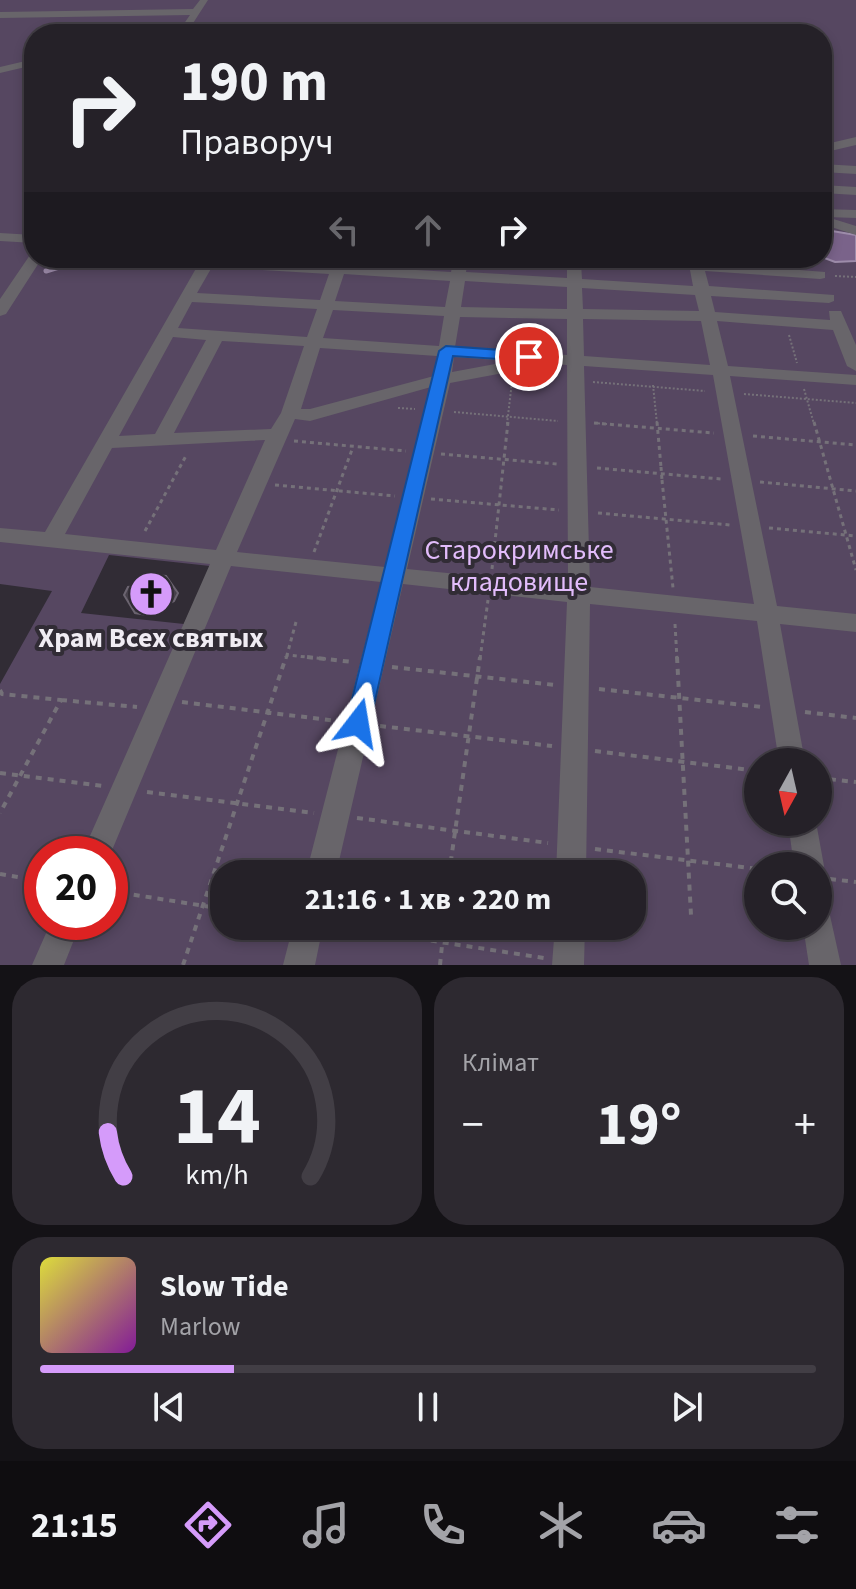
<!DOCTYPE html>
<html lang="uk">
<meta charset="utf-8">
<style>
body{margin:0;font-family:"Source Sans 3",sans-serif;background:#2d2930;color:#f1f3f6;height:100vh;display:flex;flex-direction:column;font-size:30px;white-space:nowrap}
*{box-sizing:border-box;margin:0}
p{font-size:26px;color:#a3a3a8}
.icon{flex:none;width:44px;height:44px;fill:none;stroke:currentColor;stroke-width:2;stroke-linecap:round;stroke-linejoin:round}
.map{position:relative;height:965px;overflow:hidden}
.details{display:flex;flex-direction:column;gap:12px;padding:12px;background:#141216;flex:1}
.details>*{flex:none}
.banner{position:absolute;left:24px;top:24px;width:808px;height:244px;border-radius:32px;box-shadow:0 4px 12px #0003,0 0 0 2px #423e45;background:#252128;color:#f1f3f6;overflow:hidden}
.needle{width:52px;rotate:188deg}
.fabs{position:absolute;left:744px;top:748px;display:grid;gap:16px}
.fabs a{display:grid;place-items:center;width:88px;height:88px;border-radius:50%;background:#252128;box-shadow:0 4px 12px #0003,0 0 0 2px #423e45;font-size:40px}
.speed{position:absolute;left:24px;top:836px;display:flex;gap:16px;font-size:40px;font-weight:700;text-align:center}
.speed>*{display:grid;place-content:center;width:104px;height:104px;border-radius:50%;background:#252128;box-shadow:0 4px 12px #0003,0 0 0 2px #423e45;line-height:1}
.speed .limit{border:12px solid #d22;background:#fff;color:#111}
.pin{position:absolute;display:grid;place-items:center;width:68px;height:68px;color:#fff;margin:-34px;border:4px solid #fff;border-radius:50%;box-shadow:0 2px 8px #0007}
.me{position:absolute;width:88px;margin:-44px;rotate:14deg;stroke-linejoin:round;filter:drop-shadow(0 0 6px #0008)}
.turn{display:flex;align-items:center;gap:28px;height:168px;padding:0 24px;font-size:36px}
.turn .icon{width:104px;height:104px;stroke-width:2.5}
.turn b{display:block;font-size:56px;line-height:68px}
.lanes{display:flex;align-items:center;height:76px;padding:0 24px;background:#0003;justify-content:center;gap:40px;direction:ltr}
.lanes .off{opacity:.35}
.big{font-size:60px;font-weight:700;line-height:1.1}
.details .tile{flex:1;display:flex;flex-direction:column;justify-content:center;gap:12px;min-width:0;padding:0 28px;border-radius:32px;background:#2d2930}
.details .dial{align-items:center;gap:0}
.dial svg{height:208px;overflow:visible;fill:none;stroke:#423e45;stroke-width:7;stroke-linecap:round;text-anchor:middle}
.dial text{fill:#f1f3f6;stroke:none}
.song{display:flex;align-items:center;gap:24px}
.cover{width:96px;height:96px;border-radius:12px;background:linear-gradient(135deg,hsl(60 70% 55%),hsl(290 70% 35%))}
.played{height:8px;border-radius:4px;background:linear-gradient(90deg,#d59bfa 25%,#423e45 25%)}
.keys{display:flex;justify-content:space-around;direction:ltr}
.heat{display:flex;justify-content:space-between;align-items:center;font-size:44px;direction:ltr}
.details .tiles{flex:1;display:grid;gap:12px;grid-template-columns:1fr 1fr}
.tile:last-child{grid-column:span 2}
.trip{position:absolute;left:210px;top:860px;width:436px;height:80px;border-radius:32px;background:#252128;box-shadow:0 4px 12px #0003,0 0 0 2px #423e45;font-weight:700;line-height:80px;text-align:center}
.tabs{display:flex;height:128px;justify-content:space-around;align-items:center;background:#0f0d10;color:#a3a3a8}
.tabs .icon{width:56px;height:56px}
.tabs .on{color:#d59bfa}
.tabs b{font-size:36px;color:#f1f3f6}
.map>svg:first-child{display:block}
.green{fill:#564761;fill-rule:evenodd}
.water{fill:#7a638a;stroke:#9d8caa;stroke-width:2}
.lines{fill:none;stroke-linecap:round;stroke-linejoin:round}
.stream{stroke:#9d8caa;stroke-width:5}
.building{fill:#46404a;stroke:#6b6470;stroke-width:2}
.path-far2{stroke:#757179;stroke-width:2;stroke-dasharray:2 2;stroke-linecap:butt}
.path-far1{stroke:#757179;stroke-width:3;stroke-dasharray:4 4;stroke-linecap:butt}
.path{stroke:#757179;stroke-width:4;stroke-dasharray:6 6;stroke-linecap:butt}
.minor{fill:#68656a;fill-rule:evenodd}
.path-bridge{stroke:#757179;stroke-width:3;stroke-dasharray:4 4;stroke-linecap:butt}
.route{fill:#1a73e8;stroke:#114b97;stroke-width:2}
.labels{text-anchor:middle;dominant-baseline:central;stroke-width:8;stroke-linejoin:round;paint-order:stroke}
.park-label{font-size:28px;fill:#e2bcfb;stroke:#312c35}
.poi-label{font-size:28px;font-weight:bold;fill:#f0ecf3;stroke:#312c35}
</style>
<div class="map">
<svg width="856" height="965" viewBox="0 0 856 965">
<rect width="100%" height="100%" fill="#312c35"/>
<path class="green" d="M0 0H856V965H0V684L52 591 0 584ZM111 28H173L170 34H822V258H34V34H101ZM109 555 210 566 184 624 81 613ZM758 762H818V822H758ZM42 854H110V922H42ZM758 866H818V926H758ZM224 874H632V926H224Z"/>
<path class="water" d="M832 231 856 235V261L835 262 822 257V235Z"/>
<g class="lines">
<path class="stream" d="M46 271 88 258"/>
</g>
<path class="building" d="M155 575 166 576 178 593 174 601 167 605 157 604 154 611 147 615 135 613 124 595 128 587 145 585 149 578Z"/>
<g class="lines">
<path class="path-far2" d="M835 276 856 277
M789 335 797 363
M593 382 705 391
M653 385 657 424
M804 389 814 424
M744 394 856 403
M398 408 415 409
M454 412 558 421
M594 423 607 424
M507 424 512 382"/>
<path class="path-far1" d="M657 422 661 467
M814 422 856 570
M594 423 714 433
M753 436 856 445
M294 441 406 451
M441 454 557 464
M597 468 721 479
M662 480 673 588
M760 482 856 491
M275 485 395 496
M431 499 559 510
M598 513 730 525
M769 528 856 536
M145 531 187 454
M314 552 353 447
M492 569 508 422
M296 622 287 655 326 659
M675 624 677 659
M286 659 287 655
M480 659 488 600"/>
<path class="path" d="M307 657 353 662
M677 657 691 915
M392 667 555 685
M599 689 762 707
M0 690 2 694 61 700 0 813
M61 700 137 707
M182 702 337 721
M805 712 856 718
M380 726 552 746
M595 751 758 771
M0 773 103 786
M818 778 856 782
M147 792 314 813
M357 818 548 843
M595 849 758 869
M0 874 42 881
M449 874 480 657
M830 879 856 882
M110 891 224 909
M336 926 544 958
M183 965 286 657
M440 965 444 926"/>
<path class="minor" d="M200 0H208L186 34H176L178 31 145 34 183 25 190 15 0 18V12L193 9Z
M522 22 526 25 529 34H519L518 25Z
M618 29H624L626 34H616Z
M34 59V65L0 73V67Z
M856 137V145L822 153V145Z
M822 164 856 166V174L822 172Z
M822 185 856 187V195L822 193Z
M822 209 856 210V218L827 217 856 226V235L822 224Z
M0 233 34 235V243L0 241Z
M34 254V258H42L6 314 0 316V299L30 255Z
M202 258 332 265 335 258H349L347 266 451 272 454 258H468L466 272 567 278V258L687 261V258H701L702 262 825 272V278L820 279 705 271 709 286 834 295V301L829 303 711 296 715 312 830 320 829 311H841L856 345V371L847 366 833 330 717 321 728 366 856 375V385L730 376 777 606 856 614V632L780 624 805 762H779L757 621 590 604 586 874H556L567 602 403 584 336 874H306L381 582 231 566 110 855 82 854 210 564 0 542V528L45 532ZM581 263 690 270 693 286 582 279ZM212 267 329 274 320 300 197 293ZM344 274 450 281 445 307 335 301ZM465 281 567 287V309L461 307ZM582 288 695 295 699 311 583 309ZM192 302 317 309 307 337 178 328ZM333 310 444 316 439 346 323 338ZM460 317 567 319V355L455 347ZM583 319 701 321 710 365 584 356ZM173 337 206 340 155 434 119 436ZM222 341 304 346 281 413 271 429 174 433ZM320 348 437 356 434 376 310 409H301ZM454 357 511 361 452 372ZM552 364 567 365 568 585 407 569 450 383ZM584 366 713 375 754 604 590 587ZM431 387 385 567 237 552 295 419 310 421ZM265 440 216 550 65 534 112 448Z
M788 822H816L824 866 819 876 818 866H794Z
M818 907 829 911 841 965H809L803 926H818Z
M51 922H81L64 965H32Z
M293 926H323L315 965H283Z
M555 926H585L584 965H552Z"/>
<path class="path-bridge" d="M661 467 662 480"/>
</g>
<path class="route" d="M446 346 529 352 536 357 529 361 453 356 370 723 366 730 358 733 350 730 346 723 439 351Z"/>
<defs>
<g id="church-disc" transform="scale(2.3)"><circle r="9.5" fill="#d59bfa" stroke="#312c35"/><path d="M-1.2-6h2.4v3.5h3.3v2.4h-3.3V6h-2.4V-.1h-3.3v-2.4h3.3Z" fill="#111"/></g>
</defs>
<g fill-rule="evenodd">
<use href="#church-disc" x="151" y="594"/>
</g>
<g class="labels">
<g class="park-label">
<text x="519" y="550">Старокримське<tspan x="519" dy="32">кладовище</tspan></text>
</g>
<g class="poi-label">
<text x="151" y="638">Храм Всех святых</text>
</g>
</g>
</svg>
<div class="fabs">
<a><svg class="needle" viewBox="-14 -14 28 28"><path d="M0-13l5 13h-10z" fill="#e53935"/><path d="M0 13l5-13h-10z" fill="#a3a3a8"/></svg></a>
<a><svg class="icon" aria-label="search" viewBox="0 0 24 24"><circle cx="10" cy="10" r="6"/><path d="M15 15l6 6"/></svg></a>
</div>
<div class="speed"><div class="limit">20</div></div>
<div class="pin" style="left:529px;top:357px;background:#d93025"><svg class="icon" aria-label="arrive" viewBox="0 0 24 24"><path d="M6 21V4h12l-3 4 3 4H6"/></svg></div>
<svg class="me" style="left:358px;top:723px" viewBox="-20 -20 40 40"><path d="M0-17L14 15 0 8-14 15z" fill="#1a73e8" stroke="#fff" stroke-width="4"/></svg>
<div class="trip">21:16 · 1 хв · 220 m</div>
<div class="banner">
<div class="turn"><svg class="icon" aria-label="right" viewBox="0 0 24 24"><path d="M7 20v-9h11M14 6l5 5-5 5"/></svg><div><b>190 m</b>Праворуч</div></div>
<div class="lanes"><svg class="icon off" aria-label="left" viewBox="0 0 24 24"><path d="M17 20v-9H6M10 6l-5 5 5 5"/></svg><svg class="icon off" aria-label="ahead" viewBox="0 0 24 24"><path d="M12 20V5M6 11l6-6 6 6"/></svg><svg class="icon" aria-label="right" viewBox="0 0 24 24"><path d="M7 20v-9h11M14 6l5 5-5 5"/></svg></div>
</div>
</div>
<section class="details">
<div class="tiles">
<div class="tile dial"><svg viewBox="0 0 100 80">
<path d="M14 69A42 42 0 1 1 86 69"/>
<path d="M14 69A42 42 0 0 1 8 52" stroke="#d59bfa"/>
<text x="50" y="56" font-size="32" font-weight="700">14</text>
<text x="50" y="72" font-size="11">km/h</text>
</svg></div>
<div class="tile"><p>Клімат</p>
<div class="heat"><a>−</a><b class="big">19°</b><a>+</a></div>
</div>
<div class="tile">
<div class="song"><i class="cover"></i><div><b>Slow Tide</b><p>Marlow</p></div></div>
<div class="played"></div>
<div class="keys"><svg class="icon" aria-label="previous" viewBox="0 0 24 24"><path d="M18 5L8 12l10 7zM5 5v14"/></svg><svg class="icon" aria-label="pause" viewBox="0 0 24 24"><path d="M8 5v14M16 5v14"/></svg><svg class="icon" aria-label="next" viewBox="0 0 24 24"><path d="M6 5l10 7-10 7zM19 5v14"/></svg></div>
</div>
</div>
</section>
<nav class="tabs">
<b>21:15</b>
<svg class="icon on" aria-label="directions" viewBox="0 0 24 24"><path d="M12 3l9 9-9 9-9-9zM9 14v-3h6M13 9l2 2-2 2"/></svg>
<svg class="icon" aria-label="music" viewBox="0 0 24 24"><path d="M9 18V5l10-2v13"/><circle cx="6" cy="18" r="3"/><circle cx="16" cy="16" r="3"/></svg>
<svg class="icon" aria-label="phone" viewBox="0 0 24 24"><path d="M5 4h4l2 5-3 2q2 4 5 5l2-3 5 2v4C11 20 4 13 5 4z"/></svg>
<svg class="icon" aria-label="climate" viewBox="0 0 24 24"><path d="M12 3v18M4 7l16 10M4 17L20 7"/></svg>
<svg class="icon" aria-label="car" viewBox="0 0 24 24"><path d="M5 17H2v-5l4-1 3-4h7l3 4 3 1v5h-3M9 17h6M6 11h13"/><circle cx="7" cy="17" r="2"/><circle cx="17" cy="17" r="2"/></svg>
<svg class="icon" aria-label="filters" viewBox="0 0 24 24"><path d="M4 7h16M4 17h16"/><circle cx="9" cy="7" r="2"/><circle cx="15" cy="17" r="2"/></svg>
</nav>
